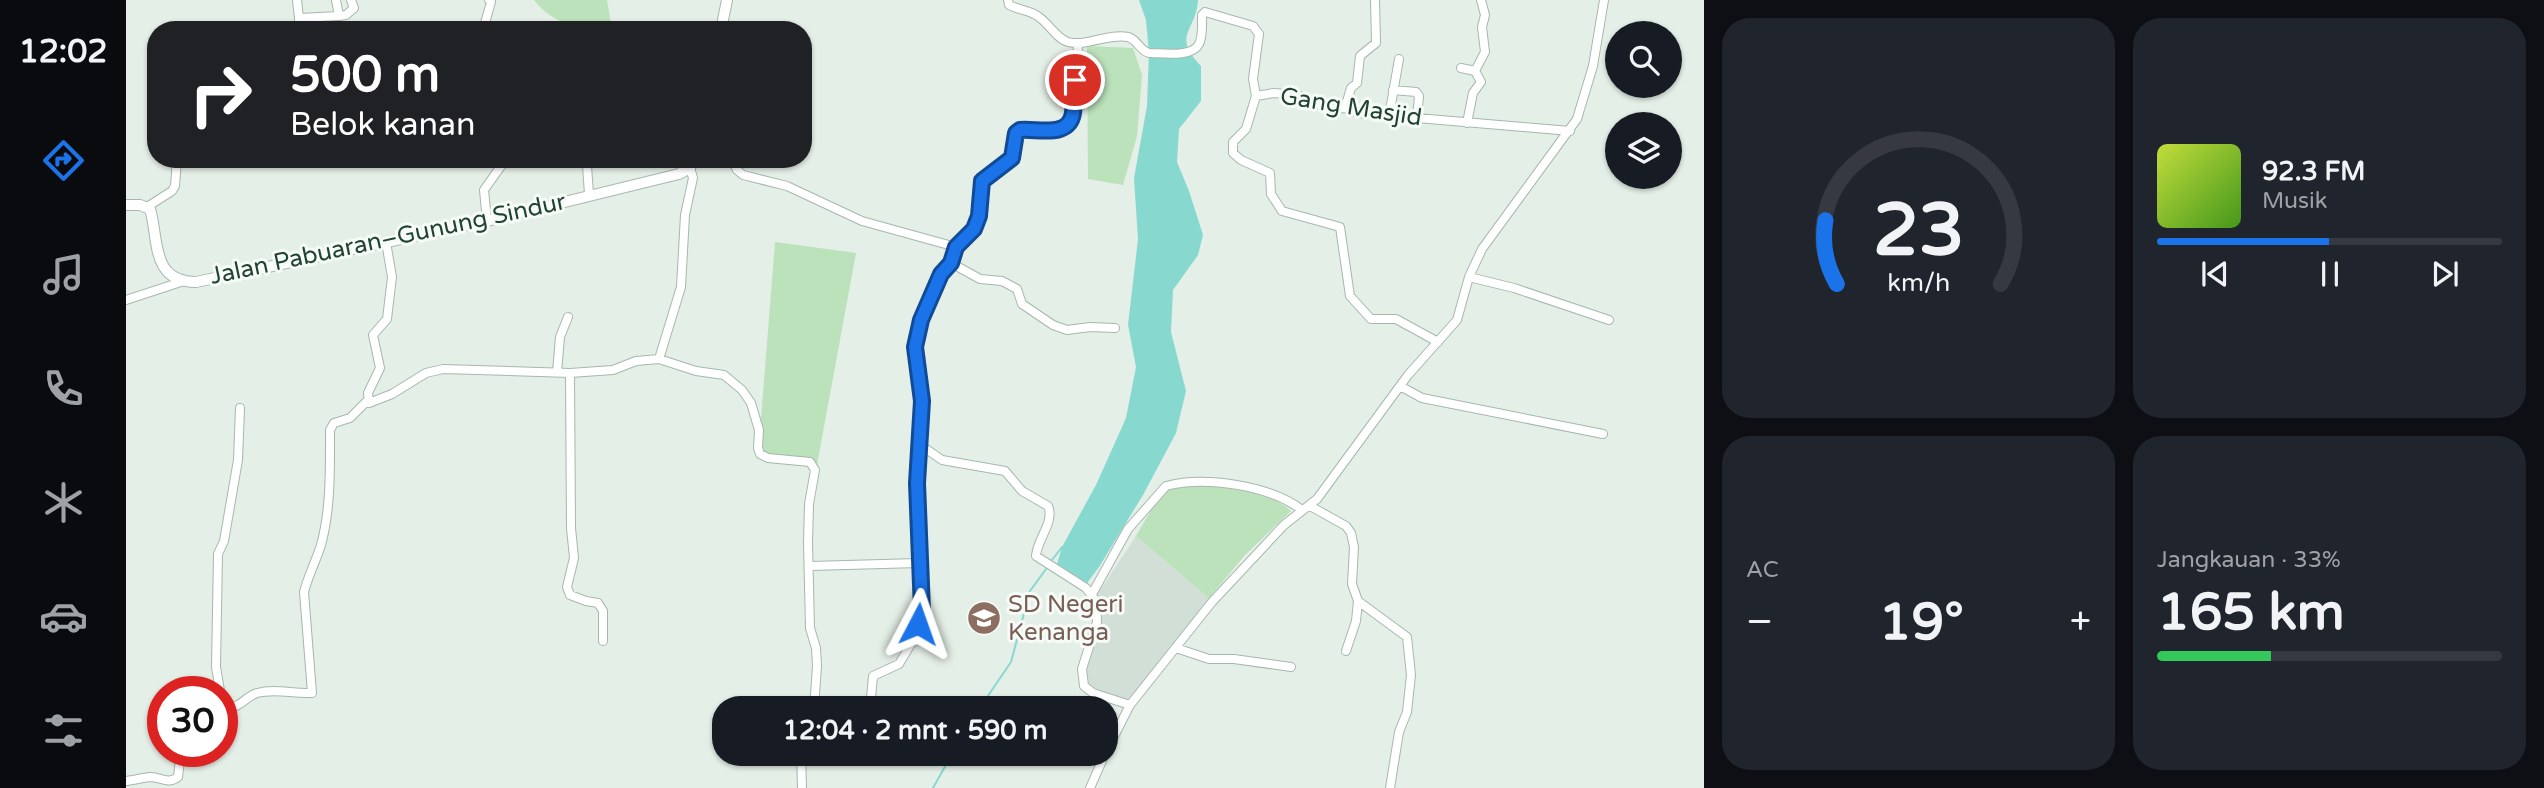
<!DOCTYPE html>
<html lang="id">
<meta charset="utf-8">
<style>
body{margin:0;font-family:"Varela Round",sans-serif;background:#20242c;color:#f1f3f6;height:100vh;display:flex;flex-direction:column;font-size:26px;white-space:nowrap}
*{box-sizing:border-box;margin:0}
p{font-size:23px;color:#9ea1a6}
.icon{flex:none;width:38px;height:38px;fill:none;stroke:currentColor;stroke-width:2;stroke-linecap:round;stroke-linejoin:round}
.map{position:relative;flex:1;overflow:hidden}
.panel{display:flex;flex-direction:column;gap:18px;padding:18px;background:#0d0f14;width:840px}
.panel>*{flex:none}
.hud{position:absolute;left:21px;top:21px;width:665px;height:147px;border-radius:28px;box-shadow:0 2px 5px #0004;background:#202124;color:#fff;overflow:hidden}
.buttons{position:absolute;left:1479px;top:21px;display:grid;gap:14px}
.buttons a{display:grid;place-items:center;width:77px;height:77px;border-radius:50%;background:#171b24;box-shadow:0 2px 5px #0004;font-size:35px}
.speed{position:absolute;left:21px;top:676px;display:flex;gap:14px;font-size:35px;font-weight:700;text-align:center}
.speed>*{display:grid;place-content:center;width:91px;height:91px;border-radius:50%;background:#171b24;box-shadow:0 2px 5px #0004;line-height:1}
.speed .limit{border:10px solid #d22;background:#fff;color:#111}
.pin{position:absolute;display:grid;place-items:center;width:60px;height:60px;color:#fff;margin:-30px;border:4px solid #fff;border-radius:50%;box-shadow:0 2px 7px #0007}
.me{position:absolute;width:77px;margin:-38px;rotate:4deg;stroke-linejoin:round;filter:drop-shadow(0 0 5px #0008)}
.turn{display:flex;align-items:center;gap:24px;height:147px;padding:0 28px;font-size:32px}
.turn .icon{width:91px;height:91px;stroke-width:2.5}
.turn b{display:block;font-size:49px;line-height:60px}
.big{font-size:52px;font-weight:800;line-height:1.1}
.panel .card{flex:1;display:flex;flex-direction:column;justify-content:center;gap:10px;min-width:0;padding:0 24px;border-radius:28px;background:#20242c}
.panel .dial{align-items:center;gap:0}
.dial svg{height:182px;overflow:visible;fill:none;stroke:#363941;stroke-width:7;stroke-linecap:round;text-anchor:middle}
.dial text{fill:#f1f3f6;stroke:none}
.song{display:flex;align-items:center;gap:21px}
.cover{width:84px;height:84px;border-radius:10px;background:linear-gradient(135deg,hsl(70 70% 55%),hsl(100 70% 35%))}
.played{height:7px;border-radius:4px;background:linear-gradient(90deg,#1a73e8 50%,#363941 50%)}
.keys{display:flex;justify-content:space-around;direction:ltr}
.heat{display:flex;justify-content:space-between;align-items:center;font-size:38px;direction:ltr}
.charge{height:10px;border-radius:5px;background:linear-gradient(90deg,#34c759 33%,#363941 0)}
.panel .tiles{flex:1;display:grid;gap:18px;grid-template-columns:repeat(2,1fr)}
.trip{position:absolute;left:586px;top:696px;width:406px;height:70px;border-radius:28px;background:#171b24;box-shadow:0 2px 5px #0004;font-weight:800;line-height:70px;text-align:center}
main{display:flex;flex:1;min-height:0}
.tabs{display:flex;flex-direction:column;width:126px;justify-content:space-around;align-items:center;background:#090b0e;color:#9ea1a6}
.tabs .icon{width:49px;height:49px}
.tabs .active{color:#1a73e8}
.tabs b{font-size:32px;color:#f1f3f6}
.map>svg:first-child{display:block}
.built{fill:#d2dfd6}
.green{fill:#bbe2bb}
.water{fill:#87d9cf}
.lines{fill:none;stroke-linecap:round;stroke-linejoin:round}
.stream{stroke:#87d9cf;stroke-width:2}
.minor-casing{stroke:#a6b8ad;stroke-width:10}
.tertiary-casing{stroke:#a6b8ad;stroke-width:12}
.minor{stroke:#fff;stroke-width:8}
.tertiary{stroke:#fff;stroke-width:10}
.route-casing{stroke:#114b97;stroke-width:18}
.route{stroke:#1a73e8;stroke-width:12}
.labels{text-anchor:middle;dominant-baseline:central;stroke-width:6;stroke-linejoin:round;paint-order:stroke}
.street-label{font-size:24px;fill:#214331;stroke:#f6fbf7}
.education-label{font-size:24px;fill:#785e54;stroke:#f6fbf7;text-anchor:start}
</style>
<main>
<nav class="tabs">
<b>12:02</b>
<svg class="icon active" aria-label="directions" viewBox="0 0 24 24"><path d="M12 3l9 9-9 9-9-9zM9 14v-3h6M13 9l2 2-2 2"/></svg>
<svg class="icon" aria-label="music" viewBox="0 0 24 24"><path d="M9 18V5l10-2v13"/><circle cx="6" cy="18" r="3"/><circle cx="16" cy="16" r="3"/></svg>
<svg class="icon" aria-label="phone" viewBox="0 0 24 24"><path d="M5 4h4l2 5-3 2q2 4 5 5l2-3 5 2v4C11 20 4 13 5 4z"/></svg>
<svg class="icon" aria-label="climate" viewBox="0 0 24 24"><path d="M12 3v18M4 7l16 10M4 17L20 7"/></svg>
<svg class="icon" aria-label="car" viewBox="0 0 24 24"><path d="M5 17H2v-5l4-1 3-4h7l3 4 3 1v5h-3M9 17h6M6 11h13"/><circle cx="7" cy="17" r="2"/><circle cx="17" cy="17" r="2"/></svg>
<svg class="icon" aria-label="filters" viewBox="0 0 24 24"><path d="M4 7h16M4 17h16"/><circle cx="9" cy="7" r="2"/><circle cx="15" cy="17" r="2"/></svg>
</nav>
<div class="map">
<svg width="1578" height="788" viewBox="0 0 1578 788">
<rect width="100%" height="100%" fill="#e4efe7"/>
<path class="built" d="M1010 536 1083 598 1003 701 965 687 960 681 959 674 974 620V603L971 595Z"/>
<path class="green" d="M408 0H481L486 30C456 30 427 25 408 0Z
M961 46 1007 48 1016 75 1011 136 997 185 962 179Z
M649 242 730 253 691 465 632 457Z
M1071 485C1099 488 1145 492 1165 511L1119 555 1083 598 1010 536 1029 503 1042 490Z"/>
<path class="water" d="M1013 0H1072C1070 32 1045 35 1075 66V101L1053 129 1051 162 1063 191 1077 235 1072 255 1047 290 1045 332 1060 391 1050 433 1017 495 973 567 961 583 931 564 936 547 970 485 1000 418 1010 367 1002 325 1012 239 1008 178 1021 106 1023 53 1020 20Z"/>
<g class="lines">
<path class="stream" d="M926 560 936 547
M853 709 885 662 904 591 920 569
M807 788 826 754"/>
<g class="minor-casing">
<path id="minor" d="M171 0 173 18
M882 0 883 5C892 10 905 10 913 17 922 23 931 39 942 42 961 47 982 33 1002 37 1011 39 1013 50 1023 53 1036 53 1066 58 1073 44 1077 37 1076 23 1076 15L1079 12 1127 26 1133 34 1127 79 1130 96 1148 93 1172 95 1196 106 1208 109 1219 108 1232 113 1444 131
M213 16 220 15 228 8 225 0
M173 30V18L213 16 210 0
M360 30 359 23 365 2 363 0
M952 43 951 64 946 95 947 115 942 124 934 130 897 129 890 133 885 158 856 181 853 216 847 229 830 247 825 263 815 274 795 320 789 347 796 401 793 444 816 460 879 471 896 491 922 506C929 522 911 539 910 556L960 588 970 601 971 622 956 669 958 686 967 693 1004 705
M1335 68 1349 71 1355 82 1347 93 1341 123
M1349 71 1359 52 1356 27 1359 15 1355 0
M1267 90 1290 92 1293 96 1291 118
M1130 96 1120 129 1107 142V153L1115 160 1144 173 1145 194 1156 211 1214 227 1224 296 1245 319H1270L1312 342
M1219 108 1225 88 1231 83 1234 56 1250 43 1249 0
M1263 116 1273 59
M457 159 461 166 463 194
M606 159 611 170 617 175 661 186 736 221 830 247
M21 207 46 191 49 186 51 159
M361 221 358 190 380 159
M260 242 266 277 261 319 247 335 254 368 242 393 243 403 266 394 300 373 317 369 444 373
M825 263 854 279 876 281 891 289 896 304 927 325 941 330 964 327 989 328
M1343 277 1388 288 1483 320
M0 300 58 281
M533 359 555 287 559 215 567 178 564 168
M431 372 434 337 442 317
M1274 386 1296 398 1477 434
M1184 506 1220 526 1225 533 1228 547 1226 584 1232 601 1230 621 1220 651
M684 566 793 563
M966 594 1002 529 1040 486C1079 476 1143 485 1176 510
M1232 601 1281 637 1285 675 1281 712 1273 732 1264 788
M477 641V611L472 603 460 601 444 595 441 587 448 558 445 528 444 373 487 370 510 361 533 359 570 371 598 375 616 390 625 403 633 430 632 448 634 454 642 458 684 462 689 470 683 504 682 543 684 628 690 648 691 666 688 709
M1050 648 1083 659H1108L1165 667
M94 691 90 667 92 554 98 541 112 460 114 408
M744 709 747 676 773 664 789 637 796 610 791 483 793 444
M96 710C117 707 117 698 131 693 149 688 167 694 186 693L178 592C182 576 190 561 195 545 205 509 204 468 204 430L208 423 224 418 241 401
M980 752 1004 705 1086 602 1158 525 1191 499 1282 375 1331 320 1343 277 1356 249 1451 119 1467 66 1478 0
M675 754 676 788
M0 781C8 780 16 778 24 777 36 777 41 785 52 777L55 751
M964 788 979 754"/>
</g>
<g class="tertiary-casing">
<path id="tertiary" d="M595 30 601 0
M0 205H14L24 209C33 238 24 282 70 282L361 221 553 174 564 168 566 159"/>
</g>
<use href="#minor" class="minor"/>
<use href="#tertiary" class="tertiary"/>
</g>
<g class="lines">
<g class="route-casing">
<path id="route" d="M792 624 796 610 791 483 796 401 789 347 795 320 815 274 825 263 830 247 848 229 853 216 856 181 886 158 890 133 894 130C911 128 943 139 947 113 948 102 947 91 949 80"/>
</g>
<use href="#route" class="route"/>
</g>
<defs>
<g id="school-disc" transform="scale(1.75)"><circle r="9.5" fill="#8d6e63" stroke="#f6fbf7"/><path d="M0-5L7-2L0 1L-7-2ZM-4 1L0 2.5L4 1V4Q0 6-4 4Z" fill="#fff"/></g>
</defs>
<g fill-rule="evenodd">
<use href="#school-disc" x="858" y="618"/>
</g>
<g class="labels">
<g class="street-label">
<text transform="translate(1225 107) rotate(9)">Gang Masjid</text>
<text transform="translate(262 239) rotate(-12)">Jalan Pabuaran–Gunung Sindur</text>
</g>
<g class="education-label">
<text x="882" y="604">SD Negeri<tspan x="882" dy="28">Kenanga</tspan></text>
</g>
</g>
</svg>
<div class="buttons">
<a><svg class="icon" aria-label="search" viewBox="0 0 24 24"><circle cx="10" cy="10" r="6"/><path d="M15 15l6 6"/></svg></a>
<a><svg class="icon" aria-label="layers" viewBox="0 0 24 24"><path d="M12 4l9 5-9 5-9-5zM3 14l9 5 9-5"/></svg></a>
</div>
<div class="speed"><div class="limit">30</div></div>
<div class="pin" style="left:949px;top:80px;background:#d93025"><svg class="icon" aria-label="arrive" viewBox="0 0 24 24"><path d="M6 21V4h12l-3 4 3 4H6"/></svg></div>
<svg class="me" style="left:792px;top:624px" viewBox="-20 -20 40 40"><path d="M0-17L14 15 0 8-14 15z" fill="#1a73e8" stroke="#fff" stroke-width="4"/></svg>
<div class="trip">12:04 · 2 mnt · 590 m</div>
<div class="hud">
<div class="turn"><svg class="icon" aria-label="right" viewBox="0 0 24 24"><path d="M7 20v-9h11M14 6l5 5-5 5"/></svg><div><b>500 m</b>Belok kanan</div></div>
</div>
</div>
<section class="panel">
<div class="tiles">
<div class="card dial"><svg viewBox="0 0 100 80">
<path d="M14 69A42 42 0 1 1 86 69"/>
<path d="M14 69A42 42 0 0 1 9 41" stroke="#1a73e8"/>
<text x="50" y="56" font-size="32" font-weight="700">23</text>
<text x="50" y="72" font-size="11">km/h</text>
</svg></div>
<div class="card">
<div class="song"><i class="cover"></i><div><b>92.3 FM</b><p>Musik</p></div></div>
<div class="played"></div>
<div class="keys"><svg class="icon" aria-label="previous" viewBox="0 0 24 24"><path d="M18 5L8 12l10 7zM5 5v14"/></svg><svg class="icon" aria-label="pause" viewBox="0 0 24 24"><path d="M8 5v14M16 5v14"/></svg><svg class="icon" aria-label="next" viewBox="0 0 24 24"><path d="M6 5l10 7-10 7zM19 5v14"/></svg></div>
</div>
<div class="card"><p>AC</p>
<div class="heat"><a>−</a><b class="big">19°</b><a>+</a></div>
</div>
<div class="card"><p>Jangkauan · 33%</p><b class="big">165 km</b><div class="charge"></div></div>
</div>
</section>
</main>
